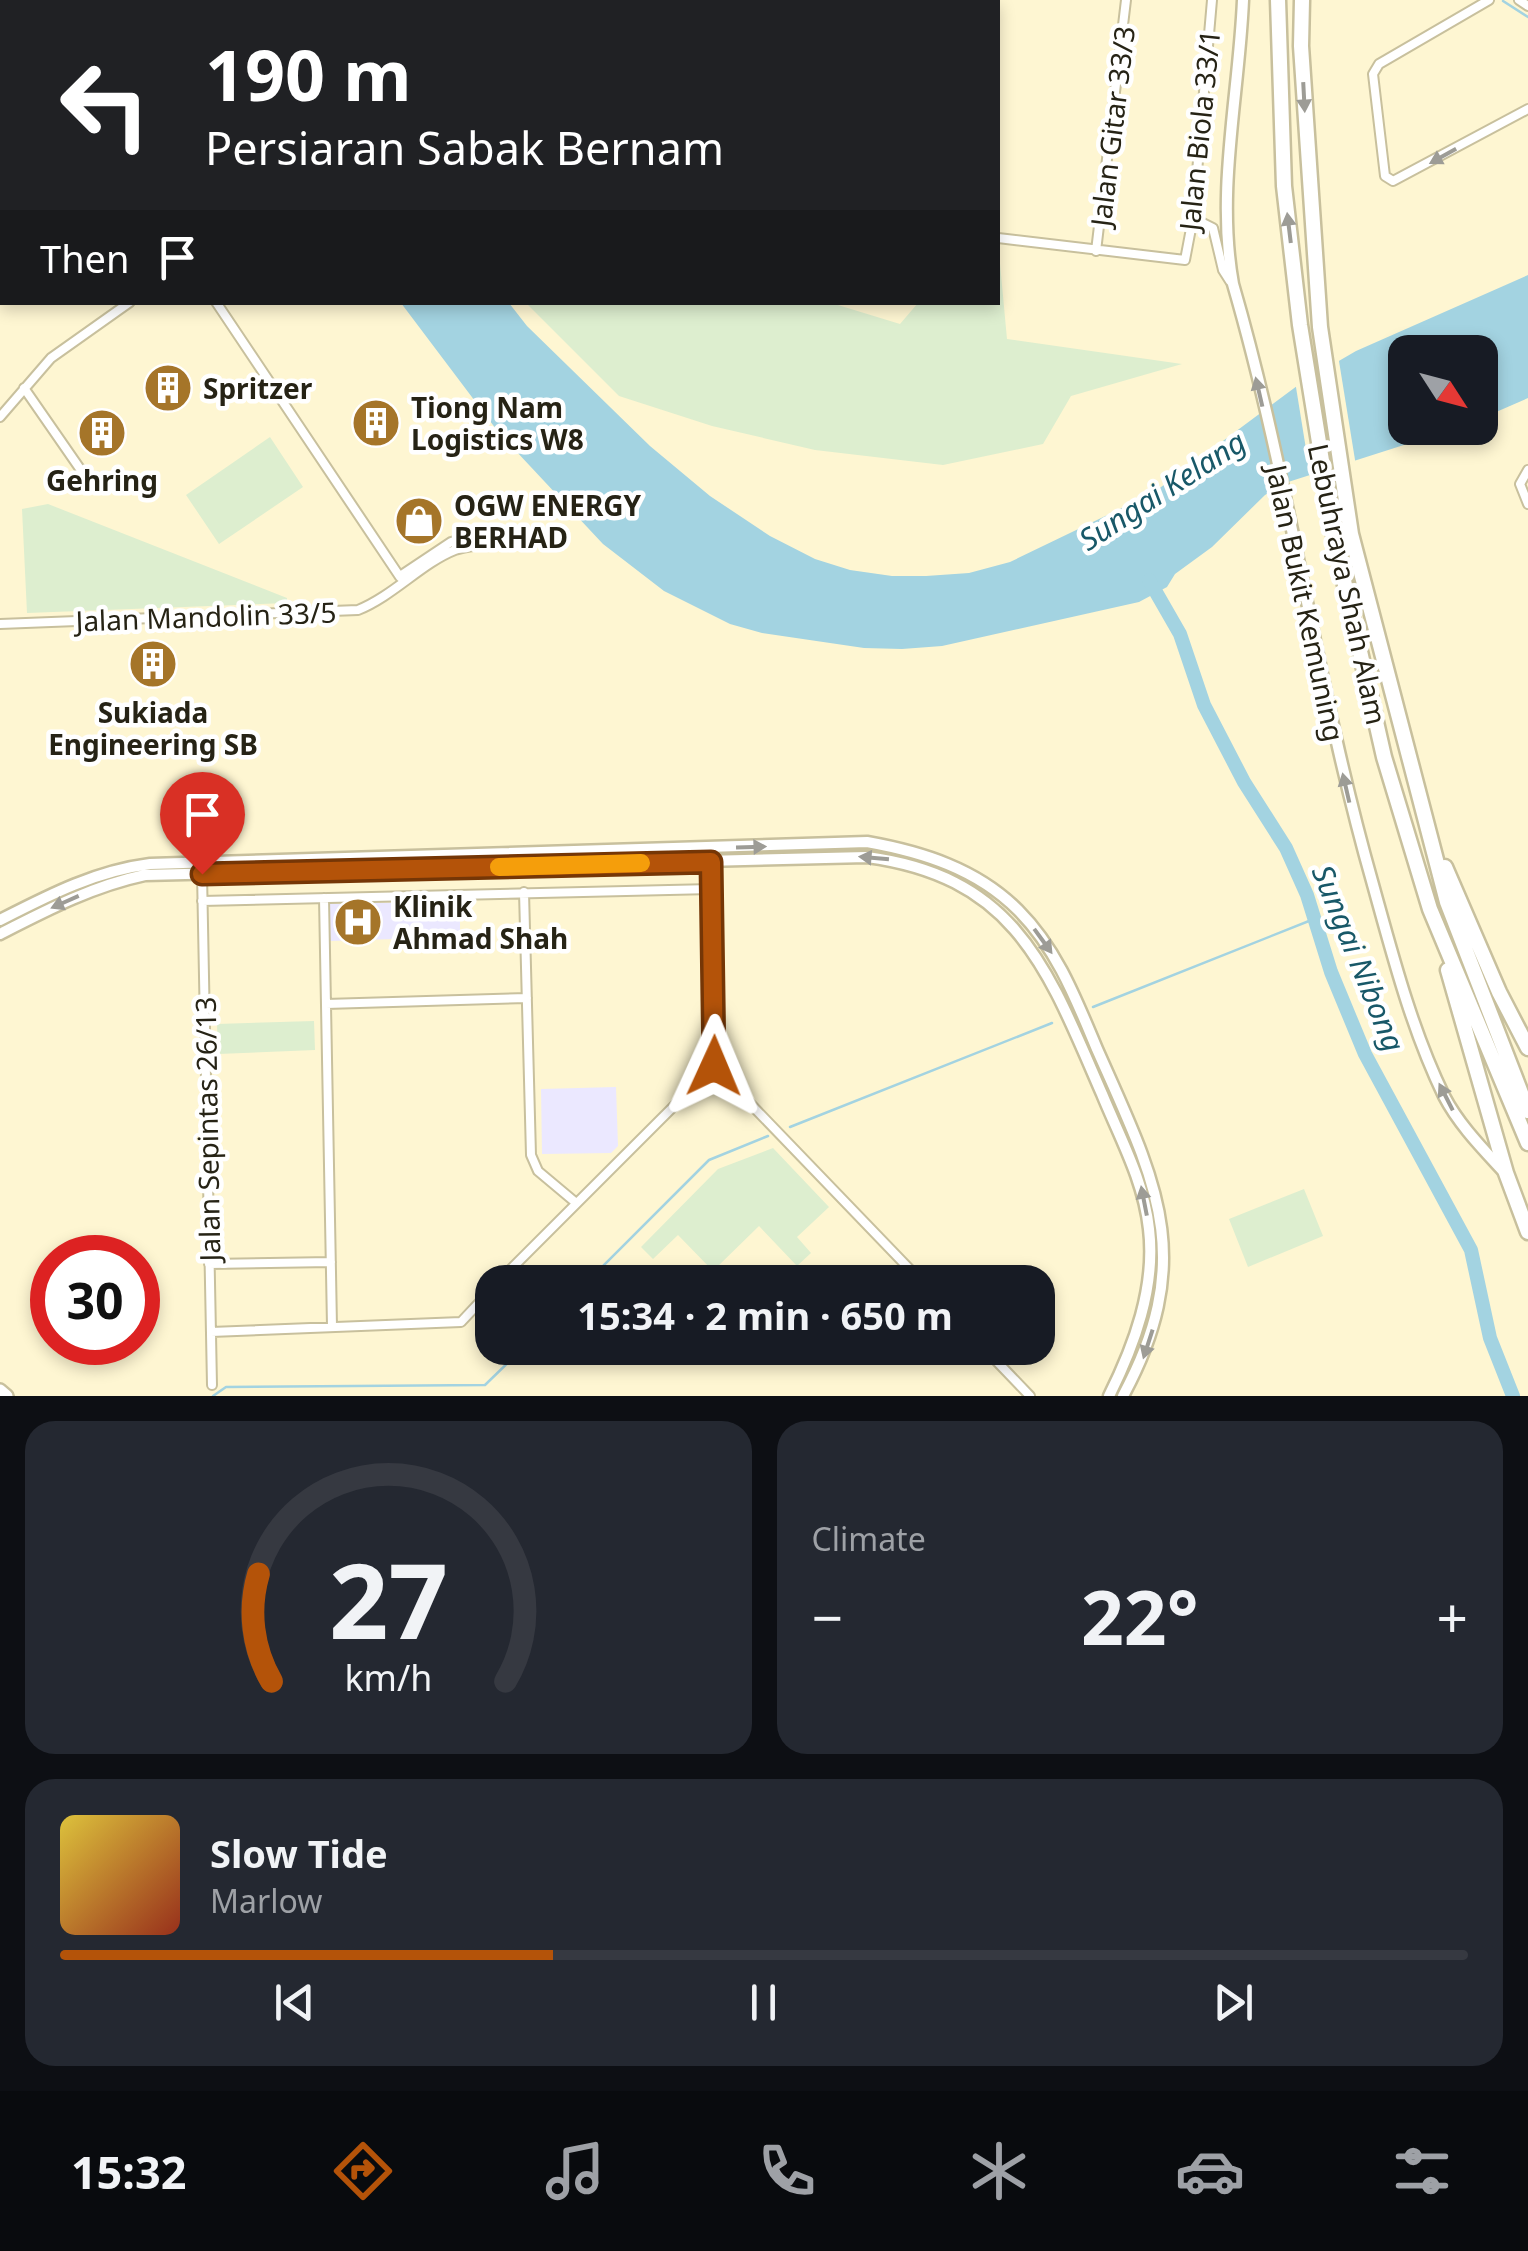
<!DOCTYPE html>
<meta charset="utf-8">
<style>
body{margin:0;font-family:"Noto Sans",sans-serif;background:#242831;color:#f1f3f6;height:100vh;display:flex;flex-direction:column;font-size:38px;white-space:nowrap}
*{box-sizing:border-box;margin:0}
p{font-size:32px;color:#9ea1a6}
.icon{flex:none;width:55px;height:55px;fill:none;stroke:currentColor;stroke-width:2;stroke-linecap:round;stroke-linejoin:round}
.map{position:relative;height:1396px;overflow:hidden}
.drawer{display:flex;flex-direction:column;gap:25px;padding:25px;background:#0d0f14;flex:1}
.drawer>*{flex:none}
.hud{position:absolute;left:0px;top:0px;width:1000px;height:305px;box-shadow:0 5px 15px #0003;background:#202124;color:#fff;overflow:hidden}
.needle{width:65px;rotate:126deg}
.fabs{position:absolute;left:1388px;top:335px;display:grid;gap:20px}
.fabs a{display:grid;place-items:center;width:110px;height:110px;border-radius:20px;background:#171b24;box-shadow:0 5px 15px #0003;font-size:50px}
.speed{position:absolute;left:30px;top:1235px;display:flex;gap:20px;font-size:50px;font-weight:700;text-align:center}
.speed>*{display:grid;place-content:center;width:130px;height:130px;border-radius:50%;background:#171b24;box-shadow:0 5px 15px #0003;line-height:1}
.speed .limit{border:15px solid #d22;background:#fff;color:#111}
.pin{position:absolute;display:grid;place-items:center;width:85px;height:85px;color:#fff;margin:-102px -42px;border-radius:50% 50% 50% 0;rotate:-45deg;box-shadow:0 0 10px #0007}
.pin .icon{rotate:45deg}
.me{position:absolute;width:110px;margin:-55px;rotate:1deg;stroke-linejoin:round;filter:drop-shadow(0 0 8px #0008)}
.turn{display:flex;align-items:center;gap:35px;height:210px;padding:0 40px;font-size:45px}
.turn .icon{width:130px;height:130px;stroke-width:2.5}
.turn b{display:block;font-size:70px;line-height:85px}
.then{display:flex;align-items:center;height:95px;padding:0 40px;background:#0003;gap:20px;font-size:38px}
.big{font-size:75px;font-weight:700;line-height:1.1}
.drawer .tile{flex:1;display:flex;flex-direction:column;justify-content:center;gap:15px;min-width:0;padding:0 35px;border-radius:30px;background:#242831}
.drawer .dial{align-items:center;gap:0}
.dial svg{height:260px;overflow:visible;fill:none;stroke:#363941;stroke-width:7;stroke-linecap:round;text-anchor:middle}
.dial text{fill:#f1f3f6;stroke:none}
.song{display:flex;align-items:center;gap:30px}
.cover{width:120px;height:120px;border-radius:15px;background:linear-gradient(135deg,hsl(50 70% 55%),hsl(10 70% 35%))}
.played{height:10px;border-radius:5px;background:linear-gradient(90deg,#b45309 35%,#363941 35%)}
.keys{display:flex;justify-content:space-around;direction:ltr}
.heat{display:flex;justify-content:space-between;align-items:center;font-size:55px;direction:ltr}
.drawer .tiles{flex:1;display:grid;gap:25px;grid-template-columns:1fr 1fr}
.tile:last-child{grid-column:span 2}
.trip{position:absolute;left:475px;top:1265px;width:580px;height:100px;border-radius:30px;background:#171b24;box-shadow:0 5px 15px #0003;font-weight:700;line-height:100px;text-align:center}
.dock{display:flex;height:160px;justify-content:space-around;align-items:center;background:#090b0e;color:#9ea1a6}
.dock .icon{width:70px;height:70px}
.dock .selected{color:#b45309}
.dock b{font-size:45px;color:#f1f3f6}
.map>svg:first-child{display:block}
.commercial{fill:#ebe8ff}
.green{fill:#ddeecf}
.water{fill:#a3d3e1}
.pier{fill:#fef6d2}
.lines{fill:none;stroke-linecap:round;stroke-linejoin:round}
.stream{stroke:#a3d3e1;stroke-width:2.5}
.river{stroke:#a3d3e1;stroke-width:14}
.street-casing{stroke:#c8c09d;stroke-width:12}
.secondary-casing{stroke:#c8c09d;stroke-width:15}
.primary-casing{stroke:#c8c09d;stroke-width:16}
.highway-casing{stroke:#c8c09d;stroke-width:19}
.street{stroke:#fff;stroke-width:8}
.secondary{stroke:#fff;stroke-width:10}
.primary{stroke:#fff;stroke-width:11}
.highway{stroke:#fff;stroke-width:14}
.oneway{fill:#9d9c96}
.route-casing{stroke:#753606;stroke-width:25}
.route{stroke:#b45309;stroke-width:18}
.slow{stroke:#f59e0b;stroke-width:18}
.labels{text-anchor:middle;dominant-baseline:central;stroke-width:9;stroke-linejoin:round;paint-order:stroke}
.street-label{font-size:28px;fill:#262315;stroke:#fff}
.poi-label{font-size:28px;font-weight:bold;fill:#262315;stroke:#fff;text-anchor:start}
.water-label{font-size:30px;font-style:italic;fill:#185868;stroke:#fff}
</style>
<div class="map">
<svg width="1528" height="1396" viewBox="0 0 1528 1396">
<rect width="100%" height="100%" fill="#fef6d2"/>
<path class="commercial" d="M460 901V937L330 941 329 904Z
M616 1087 618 1146 611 1153 542 1154 541 1089Z"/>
<path class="green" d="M998 242 1007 339 1182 364 1071 396 1043 444 943 465 815 450 712 426 619 396 526 303 828 302 900 324 918 303 998 302Z
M270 437 303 487 219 544 186 495Z
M48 504 287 598V603L27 613 22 509Z
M314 1021 315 1050 218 1054 217 1024Z
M773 1148 829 1207 797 1237 811 1253 797 1266 759 1226 713 1271 678 1235 653 1259 641 1247 718 1169Z
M1304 1189 1323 1236 1248 1267 1229 1219Z"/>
<path class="water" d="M1528 275V398L1480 419V352H1405V428H1457L1285 483 1265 495 1212 547 1175 574 1167 587 1139 602 942 646 902 649 864 648 762 633 730 624 664 591 603 544 499 433 401 303H509L527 326 650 446 710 496 770 536 815 559 850 570 892 576H926L969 573 1010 562 1153 493 1301 383 1356 351Z"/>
<path class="pier" d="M1338 355 1356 466 1311 480 1295 381Z"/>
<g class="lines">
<path class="stream" d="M1503 1 1528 17
M0 199 2 196
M1093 1007 1314 919
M790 1127 1052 1023
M587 1282 709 1160 768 1136
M213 1396 226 1387 485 1385 523 1348"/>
<path class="river" d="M1149 580 1180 634 1204 705 1244 782 1286 848 1307 895 1331 972 1365 1054 1471 1250 1490 1338 1513 1396"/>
<g class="street-casing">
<path id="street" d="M35 0 36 2
M1489 0 1379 64 1373 74 1385 176 1393 181 1528 109
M1519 0 1528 6
M92 2 100 0
M847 2V0
M973 2 974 0
M0 31 2 30
M1193 218 1213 228 1223 270 1230 281
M998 238 1185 260 1193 218 1212 0
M1096 251 1126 0
M216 302 400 577
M24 388 85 476
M0 417 51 358 130 302
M1528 470 1520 484 1528 504
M0 624 358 610C393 596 422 563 455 550 468 545 482 548 490 536L487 532 451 542 400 576
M711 849 714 1066 922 1282
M202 874 212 1385
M524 892 531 1155 538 1171 575 1202
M324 898 332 1326
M202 901 712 889
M326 1004 527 998
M209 1264 331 1262
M498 1282 714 1066
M211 1332 461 1322 492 1289
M984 1348 1030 1396"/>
</g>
<g class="secondary-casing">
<path id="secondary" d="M1243 0C1239 95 1216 190 1233 284 1290 480 1316 684 1372 881 1392 953 1411 1028 1444 1096 1459 1125 1483 1149 1505 1173
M0 920C49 895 95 871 150 864L867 842C923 852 977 869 1018 910 1057 949 1076 999 1097 1049 1155 1180 1198 1257 1123 1396
M0 934C47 910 93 886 145 875L867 857C1017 877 1048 970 1102 1094 1120 1138 1144 1181 1149 1229 1156 1287 1134 1346 1109 1396"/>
</g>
<g class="primary-casing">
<path id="primary" d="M0 1390 7 1396"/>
</g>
<g class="highway-casing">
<path id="highway" d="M1278 0 1284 186 1300 325 1335 541 1384 757 1430 909 1528 1143
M1302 0 1301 46 1320 327 1351 534 1447 902 1528 1111
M1445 867 1499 992 1528 1048
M1448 970 1506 1173 1528 1232"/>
</g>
<use href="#street" class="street"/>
<use href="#secondary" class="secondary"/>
<use href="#primary" class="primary"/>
<use href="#highway" class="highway"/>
</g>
<defs><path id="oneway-solid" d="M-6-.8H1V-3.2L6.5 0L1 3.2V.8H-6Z" transform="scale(2.5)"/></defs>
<g class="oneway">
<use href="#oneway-solid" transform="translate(1304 97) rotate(87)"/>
<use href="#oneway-solid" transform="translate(1443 156) rotate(151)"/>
<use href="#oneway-solid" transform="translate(1289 228) rotate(-97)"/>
<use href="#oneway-solid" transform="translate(1259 392) rotate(-103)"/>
<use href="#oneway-solid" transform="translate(1346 788) rotate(-103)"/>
<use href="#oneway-solid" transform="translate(751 847) rotate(-2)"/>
<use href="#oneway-solid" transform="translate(874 858) rotate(-175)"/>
<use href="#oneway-solid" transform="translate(65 902) rotate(156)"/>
<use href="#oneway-solid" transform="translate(1043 941) rotate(54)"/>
<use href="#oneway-solid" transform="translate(1446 1097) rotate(-117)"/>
<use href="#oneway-solid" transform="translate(1144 1201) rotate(-101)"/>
<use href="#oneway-solid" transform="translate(1148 1344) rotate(108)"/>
</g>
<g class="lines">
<g class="route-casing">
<path id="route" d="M202 874 711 862 714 1066"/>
</g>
<use href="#route" class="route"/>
<path class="slow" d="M499 867 641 863"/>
</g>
<defs>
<g id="building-disc" transform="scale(2.5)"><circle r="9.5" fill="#a57529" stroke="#fff"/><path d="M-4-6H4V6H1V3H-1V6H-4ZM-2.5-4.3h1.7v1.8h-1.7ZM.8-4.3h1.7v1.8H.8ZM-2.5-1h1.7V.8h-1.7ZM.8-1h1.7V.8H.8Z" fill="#fff"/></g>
<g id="shop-disc" transform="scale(2.5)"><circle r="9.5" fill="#a57529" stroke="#fff"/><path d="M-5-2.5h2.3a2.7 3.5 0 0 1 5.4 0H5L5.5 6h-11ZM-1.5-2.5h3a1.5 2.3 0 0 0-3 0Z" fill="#fff"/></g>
<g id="hospital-disc" transform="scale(2.5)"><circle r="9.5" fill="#a57529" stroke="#fff"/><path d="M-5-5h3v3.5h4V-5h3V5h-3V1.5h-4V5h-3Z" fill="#fff"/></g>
</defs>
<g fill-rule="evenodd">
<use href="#building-disc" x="168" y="388"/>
<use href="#building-disc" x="376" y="423"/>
<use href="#building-disc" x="102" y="433"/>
<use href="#shop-disc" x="419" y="521"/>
<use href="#building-disc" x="153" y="664"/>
<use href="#hospital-disc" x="358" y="922"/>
</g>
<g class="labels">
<g class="street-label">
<text transform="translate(1112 126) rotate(-83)">Jalan Gitar 33/3</text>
<text transform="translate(1199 130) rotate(-84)">Jalan Biola 33/1</text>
<text transform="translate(1348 584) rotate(78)">Lebuhraya Shah Alam</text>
<text transform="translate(1306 603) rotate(78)">Jalan Bukit Kemuning</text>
<text transform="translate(206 616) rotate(-2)">Jalan Mandolin 33/5</text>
<text transform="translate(207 1129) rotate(-91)">Jalan Sepintas 26/13</text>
</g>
<g class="poi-label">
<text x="203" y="388">Spritzer</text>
<text x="411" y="407">Tiong Nam<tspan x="411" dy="32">Logistics W8</tspan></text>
<text x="102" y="480" text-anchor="middle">Gehring</text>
<text x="454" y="505">OGW ENERGY<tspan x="454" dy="32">BERHAD</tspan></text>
<text x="153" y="712" text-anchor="middle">Sukiada<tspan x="153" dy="32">Engineering SB</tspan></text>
<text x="393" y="906">Klinik<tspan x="393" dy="32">Ahmad Shah</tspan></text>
</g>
<g class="water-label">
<text transform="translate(1162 490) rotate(-33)">Sungai Kelang</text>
<text transform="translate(1359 958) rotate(68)">Sungai Nibong</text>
</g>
</g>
</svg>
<div class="fabs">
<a><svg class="needle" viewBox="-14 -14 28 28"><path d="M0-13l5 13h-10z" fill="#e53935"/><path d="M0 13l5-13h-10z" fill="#9ea1a6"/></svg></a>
</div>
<div class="speed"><div class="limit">30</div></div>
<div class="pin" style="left:202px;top:874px;background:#d93025"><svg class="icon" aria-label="arrive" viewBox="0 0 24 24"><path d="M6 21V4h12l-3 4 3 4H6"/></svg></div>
<svg class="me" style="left:714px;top:1066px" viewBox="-20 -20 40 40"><path d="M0-17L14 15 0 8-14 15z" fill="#b45309" stroke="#fff" stroke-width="4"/></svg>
<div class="trip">15:34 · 2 min · 650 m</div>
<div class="hud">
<div class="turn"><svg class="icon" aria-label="left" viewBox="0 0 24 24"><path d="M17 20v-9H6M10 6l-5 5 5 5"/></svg><div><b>190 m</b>Persiaran Sabak Bernam</div></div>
<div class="then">Then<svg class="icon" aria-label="arrive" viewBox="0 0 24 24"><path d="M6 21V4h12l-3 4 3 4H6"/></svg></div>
</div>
</div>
<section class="drawer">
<div class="tiles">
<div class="tile dial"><svg viewBox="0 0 100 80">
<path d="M14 69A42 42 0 1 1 86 69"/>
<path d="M14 69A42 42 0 0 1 10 36" stroke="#b45309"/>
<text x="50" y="56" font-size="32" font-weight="700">27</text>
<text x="50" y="72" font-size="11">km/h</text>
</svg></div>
<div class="tile"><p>Climate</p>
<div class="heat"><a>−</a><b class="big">22°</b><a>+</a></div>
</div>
<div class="tile">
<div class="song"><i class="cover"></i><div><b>Slow Tide</b><p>Marlow</p></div></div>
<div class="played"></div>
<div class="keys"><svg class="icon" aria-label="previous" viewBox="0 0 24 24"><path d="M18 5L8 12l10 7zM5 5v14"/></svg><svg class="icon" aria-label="pause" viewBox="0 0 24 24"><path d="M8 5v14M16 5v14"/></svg><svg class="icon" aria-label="next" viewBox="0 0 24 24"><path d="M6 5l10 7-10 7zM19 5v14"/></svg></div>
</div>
</div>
</section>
<nav class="dock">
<b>15:32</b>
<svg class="icon selected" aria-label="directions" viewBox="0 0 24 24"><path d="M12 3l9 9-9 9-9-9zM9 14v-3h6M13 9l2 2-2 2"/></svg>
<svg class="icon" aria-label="music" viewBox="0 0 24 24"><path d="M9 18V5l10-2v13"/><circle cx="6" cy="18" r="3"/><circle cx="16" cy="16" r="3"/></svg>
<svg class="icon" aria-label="phone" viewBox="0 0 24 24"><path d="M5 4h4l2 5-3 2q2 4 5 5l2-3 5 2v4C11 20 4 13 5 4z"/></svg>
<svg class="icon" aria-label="climate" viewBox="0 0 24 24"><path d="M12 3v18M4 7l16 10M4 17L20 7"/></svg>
<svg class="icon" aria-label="car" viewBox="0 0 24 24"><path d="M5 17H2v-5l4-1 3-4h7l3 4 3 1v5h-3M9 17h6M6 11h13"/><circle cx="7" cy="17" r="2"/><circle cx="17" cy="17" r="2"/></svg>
<svg class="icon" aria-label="filters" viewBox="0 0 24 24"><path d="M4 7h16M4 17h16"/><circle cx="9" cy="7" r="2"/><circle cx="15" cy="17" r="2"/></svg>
</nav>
